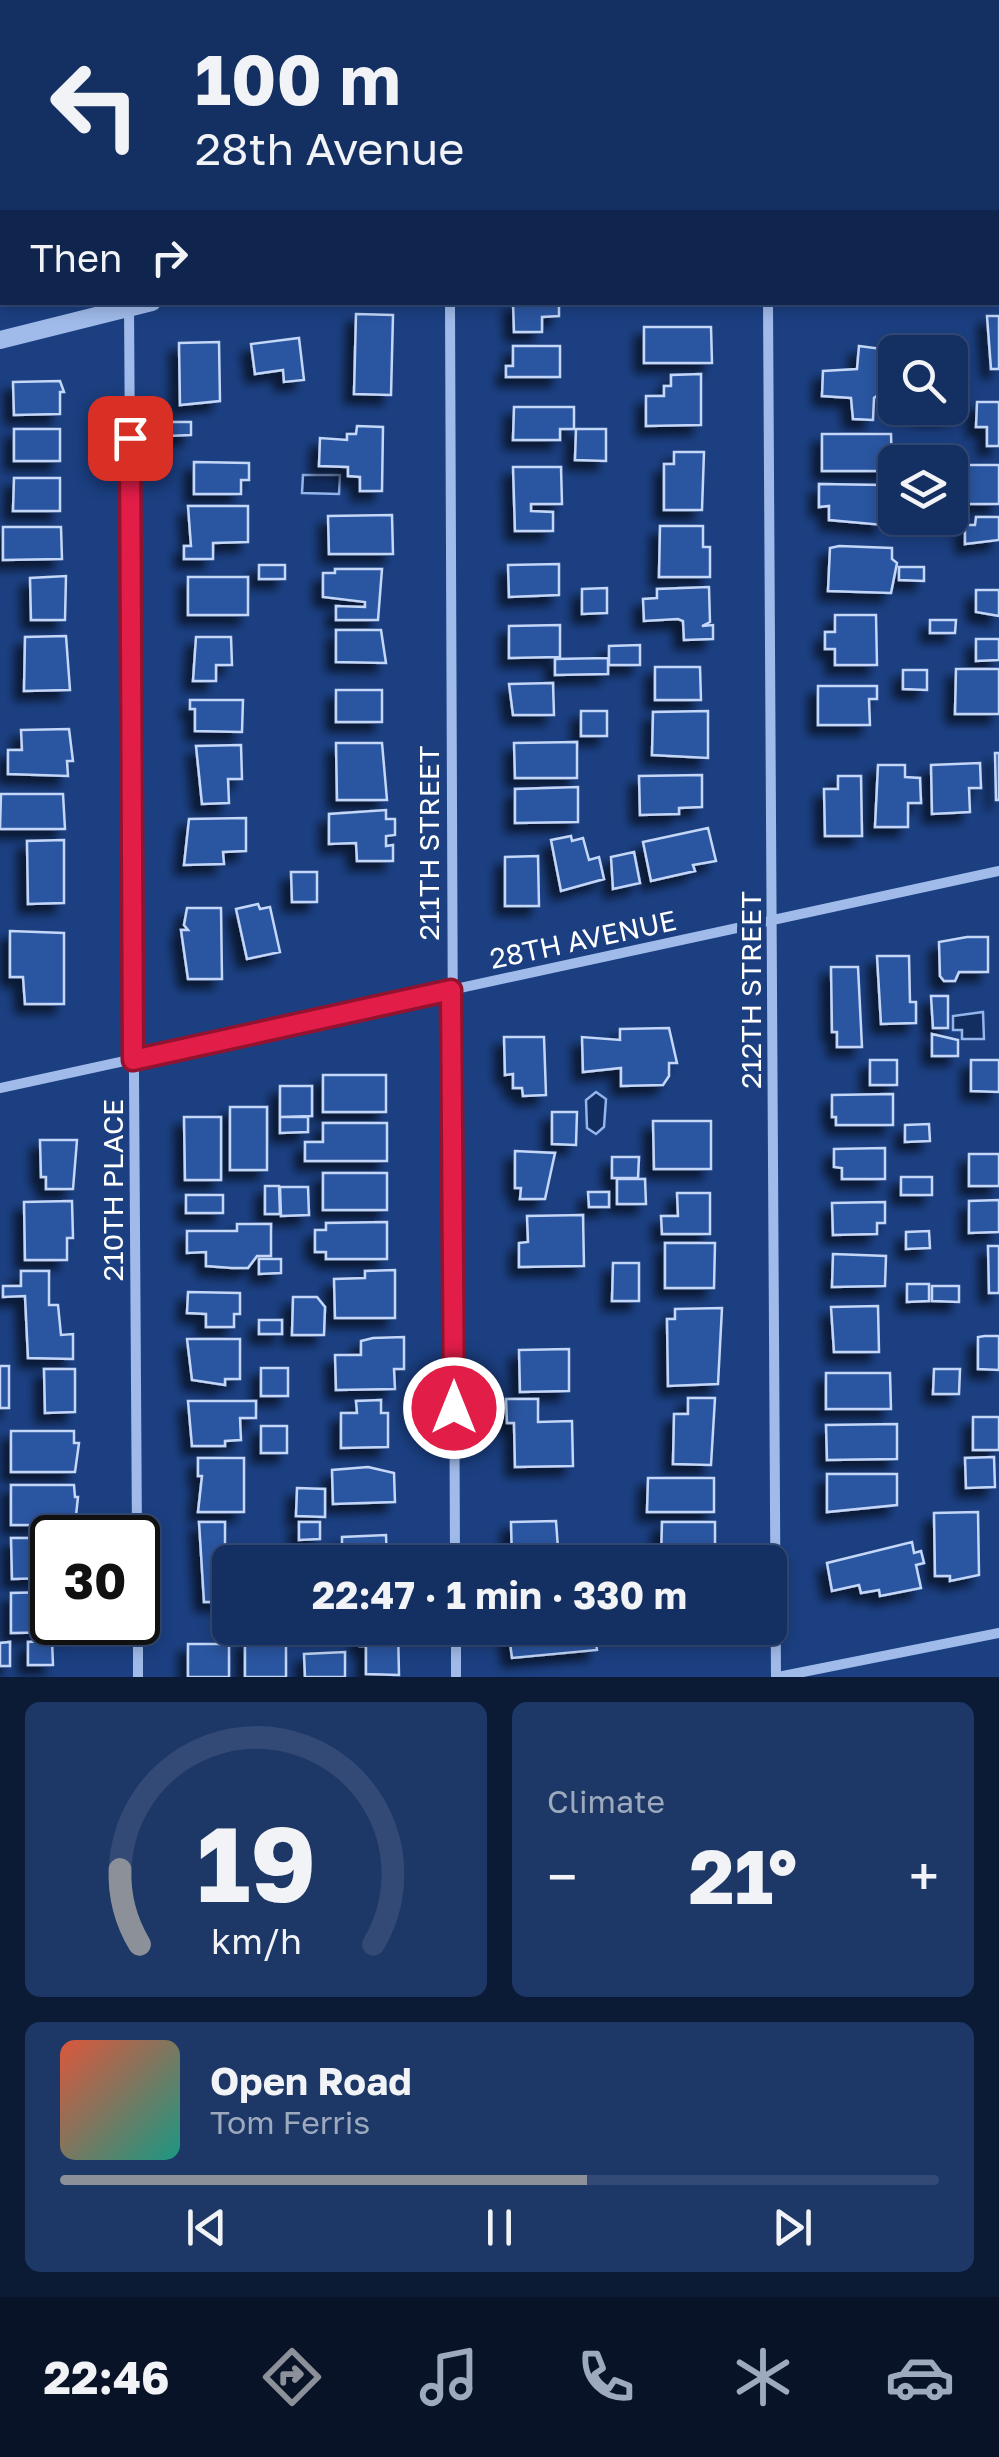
<!DOCTYPE html>
<meta charset="utf-8">
<style>
body{margin:0;font-family:"Golos Text",sans-serif;background:#1d3767;color:#f1f3f6;height:100vh;display:flex;flex-direction:column;font-size:38px;white-space:nowrap}
*{box-sizing:border-box;margin:0}
p{font-size:32px;color:#9da9bd}
.icon{flex:none;width:55px;height:55px;fill:none;stroke:currentColor;stroke-width:2;stroke-linecap:round;stroke-linejoin:round}
.map{position:relative;height:1677px;overflow:hidden}
.sheet{display:flex;flex-direction:column;gap:25px;padding:25px;background:#0b1a35;flex:1}
.sheet>*{flex:none}
.top-card{position:absolute;left:0px;top:0px;width:1000px;height:305px;box-shadow:0 5px 15px #0003,0 0 0 2px #334a76;background:#142f61;color:#f1f3f6;overflow:hidden}
.fabs{position:absolute;left:878px;top:335px;display:grid;gap:20px}
.fabs a{display:grid;place-items:center;width:90px;height:90px;border-radius:15px;background:#142f61;box-shadow:0 5px 15px #0003,0 0 0 2px #334a76;font-size:50px}
.speed{position:absolute;left:30px;top:1515px;display:flex;gap:20px;font-size:50px;font-weight:700;text-align:center}
.speed>*{display:grid;place-content:center;width:130px;height:130px;border-radius:50%;background:#142f61;box-shadow:0 5px 15px #0003,0 0 0 2px #334a76;line-height:1}
.speed .limit{border:5px solid #111;border-radius:15px;background:#fff;color:#111}
.pin{position:absolute;display:grid;place-items:center;width:85px;height:85px;color:#fff;margin:-42px;border-radius:20px;box-shadow:0 5px 15px #0006}
.me{position:absolute;width:110px;margin:-55px;rotate:0deg;stroke-linejoin:round;filter:drop-shadow(0 0 8px #0008)}
.turn{display:flex;align-items:center;gap:35px;height:210px;padding:0 30px;font-size:45px}
.turn .icon{width:130px;height:130px;stroke-width:2.5}
.turn b{display:block;font-size:70px;line-height:85px}
.then{display:flex;align-items:center;height:95px;padding:0 30px;background:#0003;gap:20px;font-size:38px}
.big{font-size:75px;font-weight:700;line-height:1.1}
.sheet .widget{flex:1;display:flex;flex-direction:column;justify-content:center;gap:15px;min-width:0;padding:0 35px;border-radius:15px;background:#1d3767}
.sheet .dial{align-items:center;gap:0}
.dial svg{height:260px;overflow:visible;fill:none;stroke:#334a76;stroke-width:7;stroke-linecap:round;text-anchor:middle}
.dial text{fill:#f1f3f6;stroke:none}
.song{display:flex;align-items:center;gap:30px}
.cover{width:120px;height:120px;border-radius:15px;background:linear-gradient(135deg,hsl(10 70% 55%),hsl(170 70% 35%))}
.played{height:10px;border-radius:5px;background:linear-gradient(90deg,#8c9099 60%,#334a76 60%)}
.keys{display:flex;justify-content:space-around;direction:ltr}
.heat{display:flex;justify-content:space-between;align-items:center;font-size:55px;direction:ltr}
.sheet .tiles{flex:1;display:grid;gap:25px;grid-template-columns:1fr 1fr}
.widget:last-child{grid-column:span 2}
.trip{position:absolute;left:212px;top:1545px;width:575px;height:100px;border-radius:15px;background:#142f61;box-shadow:0 5px 15px #0003,0 0 0 2px #334a76;font-weight:700;line-height:100px;text-align:center}
.tab-bar{display:flex;height:160px;justify-content:space-around;align-items:center;background:#081327;color:#9da9bd}
.tab-bar .icon{width:70px;height:70px}
.tab-bar .on{color:#8c9099}
.tab-bar b{font-size:45px;color:#f1f3f6}
.map>svg:first-child{display:block}
.water{fill:#122d60;stroke:#93b5ec;stroke-width:2.5}
.building{fill:#2a55a0;stroke:#c4d7f8;stroke-width:2.5;filter:url(#shadow)}
.lines{fill:none;stroke-linecap:round;stroke-linejoin:round}
.path{stroke:#a0bbea;stroke-width:5;stroke-dasharray:5 8;stroke-linecap:butt}
.minor{stroke:#a0bbea;stroke-width:10}
.tertiary{stroke:#a0bbea;stroke-width:18}
.route-casing{stroke:#92132f;stroke-width:25}
.route{stroke:#e11d48;stroke-width:18}
.labels{text-anchor:middle;dominant-baseline:central;stroke-width:10;stroke-linejoin:round;paint-order:stroke}
.street-label{font-size:28px;fill:#fff;stroke:#1b3f81}
</style>
<div class="map">
<svg width="999" height="1677" viewBox="0 0 999 1677">
<defs>
<filter id="shadow"><feDropShadow dx="-9" dy="9" stdDeviation="5" flood-color="#0009"/></filter>
</defs>
<rect width="100%" height="100%" fill="#1b3f81"/>
<path class="water" d="M303 475H340L339 494 302 493Z
M983 1012 984 1039H962V1030H953V1016Z
M596 1092 606 1099 604 1127 596 1134 587 1128 586 1100Z"/>
<path class="building" d="M326 0H424V2H326Z
M782 0H896V2H782Z
M929 0H999V15L998 2Z
M2 149V244L0 245V150Z
M513 302H559V316L542 317V332H514Z
M356 314 393 315 391 395 354 394Z
M987 316H999V369H991Z
M644 327H711L712 363H644Z
M299 338 304 380 284 382 283 370 255 374 251 344Z
M219 342 220 401 180 405 179 343Z
M513 346H560V377H506V366H513Z
M859 346 890 350 889 364 883 363 881 393 874 398 873 420 853 419 851 398 822 396 823 371 857 369Z
M701 374V425L646 426V396H664V386H671V375Z
M60 381 64 392H60V414L14 415 13 382Z
M950 390 953 415H922V408H950Z
M977 402H999V446H987V427H976Z
M514 407H574V429H560V440H513Z
M167 422H191V435L167 436Z
M357 426 383 427 382 491H360V477L348 476V467L319 466 320 438 347 440V434H356Z
M14 429H60V461H14Z
M576 429H606V461L575 460Z
M822 434H891L892 471H822Z
M674 452H704L702 510H664V464H674Z
M194 462 249 463V480H241V494H194Z
M959 465H999V504H960V493L950 492V472H959Z
M513 467H561L562 504H531V511L553 512V531H515Z
M14 478H60V511H13Z
M819 484 883 485V525L829 520V506L819 507Z
M188 506H248V542L213 543V559H184V546H191Z
M392 515 393 554H329L328 516Z
M976 517H999V540L965 544V525H975Z
M660 526H703V547H710V577H659Z
M3 527H61L62 559 3 560Z
M839 546 892 548V559L897 563 891 593 828 591 830 548Z
M559 564V595L509 597 508 565Z
M259 565H285V579H259Z
M899 567H924V581L899 580Z
M335 569H382L378 620H336V606L365 607V602L323 597V573H335Z
M66 576 65 620H31L30 578Z
M188 577H248V615H188Z
M709 587 710 622 702 626 713 625V639L684 640 683 621 678 619 644 621 643 599 657 598V589Z
M607 588V613L582 614V589Z
M976 590H999V616L976 612Z
M835 615H876L877 665H835V649H825V632H835Z
M930 620H956L955 633H930Z
M560 625V657L509 658V626Z
M336 630H381L386 663 336 662Z
M66 636 70 690 24 691 25 637Z
M196 637H231L232 665H216V681H193Z
M976 639H999V660L976 661Z
M640 645V665H609V646Z
M608 658V674L555 675V659Z
M655 667H700L701 700H655Z
M956 669H999V714H955Z
M903 670H927V690L903 689Z
M553 683 554 715H513L509 684Z
M818 686H877V699H869L870 725H818Z
M336 690H382V722H336Z
M190 700H243L242 732 195 731V709H190Z
M581 711H607V736H581Z
M708 711V758L652 755 653 712Z
M69 729 73 761H67L68 776 8 774V750H22L21 730Z
M577 742V778H515L514 743Z
M336 743H382L387 800H337Z
M241 745 242 779H228L229 803 202 804 196 746Z
M995 753H999V800H996Z
M980 763 981 788H969L970 812 932 814 931 765Z
M878 765H905V777L920 778 921 803H908V827H875Z
M702 775V807L679 808V814L640 815 639 776Z
M838 776H861L862 836H825L824 789H838Z
M578 787V822L515 823V789Z
M1 794H63L65 829H0Z
M386 810V819H395V835L386 836V846L393 845V861H357L356 843 329 844V814Z
M246 818V851L223 852 224 864 184 865 189 819Z
M708 828 716 861 693 865 695 871 651 881 643 842Z
M571 836 572 841 583 838 589 860 599 857 604 879 561 891 551 840Z
M64 840V903L28 904 27 841Z
M634 852 640 883 613 889 611 857Z
M538 856 539 906H505V857Z
M291 872H317V902H292Z
M258 904 260 909 270 907 280 952 247 959 236 909Z
M187 908H221L222 979H188L181 930H188L184 925Z
M10 931 64 933V1004H25L23 977H10Z
M967 937H988V972H959L955 981H944L940 976 939 942Z
M877 956H909L910 1002H916V1023L881 1024Z
M831 967H858L862 1047H837V1032H832Z
M931 996H948V1028H933Z
M669 1028 677 1063H669V1076L663 1085 621 1086V1068L583 1072 582 1037 620 1040V1029Z
M932 1034 958 1040V1056H932Z
M504 1037H544L546 1095 523 1096 522 1088H513V1074L505 1075Z
M870 1060H897V1085H870Z
M971 1060H999V1092L971 1091Z
M323 1075H386V1112H323Z
M280 1086H312V1116L280 1117Z
M893 1094V1125H836V1117H832V1095Z
M230 1107H267V1170H230Z
M552 1112H577L576 1145 552 1144Z
M184 1117H221V1180H185Z
M280 1117H308V1132L280 1133Z
M653 1121H711V1169H654Z
M323 1123H387V1161H305V1142H323Z
M929 1124 930 1141 905 1142V1125Z
M40 1140H77L73 1189H46V1177H41Z
M885 1148V1179H842V1168L834 1167V1149Z
M515 1151 555 1153 545 1199H520L521 1188H515Z
M969 1154H999V1186H969Z
M612 1157H639L638 1178H612Z
M323 1173H387V1210H323Z
M901 1177H932V1195H901Z
M617 1179H645L646 1204H617Z
M265 1186H279L280 1214H265Z
M280 1187H308L309 1215 281 1216Z
M588 1192H609V1207H589Z
M677 1193H710V1234H662L661 1216H678Z
M186 1195H223V1213H186Z
M999 1200V1232L969 1233V1201Z
M72 1201 73 1238H67V1260H25L24 1202Z
M885 1202V1223H877V1234L833 1235 832 1203Z
M583 1215 584 1266 519 1267V1243L528 1242 527 1216Z
M387 1222V1259H326V1252H315V1230H326V1223Z
M237 1224H271V1256H257L248 1268H232L206 1266V1252L187 1253V1231H237Z
M929 1231 930 1248 906 1249V1232Z
M665 1243H715L714 1288H665Z
M988 1246H999V1293H989Z
M833 1254 886 1256 885 1286 832 1287Z
M259 1259H281V1273L259 1274Z
M613 1263H639V1301H612Z
M395 1270V1318H335L334 1279 365 1278V1271Z
M21 1271H49V1305H58L61 1335 73 1334V1359L28 1358 25 1296 3 1297V1286H21Z
M907 1284H929V1301L907 1302Z
M932 1286H959V1302L932 1301Z
M188 1292 240 1293V1314H234V1327H206V1314L187 1313Z
M293 1297H317L325 1307 324 1335H292Z
M878 1306 879 1352H834L831 1307Z
M722 1308 718 1384 668 1386 667 1319H675V1309Z
M259 1320H282V1334H259Z
M985 1336H999V1370L978 1369V1337Z
M404 1337V1369H394L395 1389 336 1390 335 1355H361V1341L373 1338Z
M187 1339H240V1379H225V1385L192 1380Z
M569 1349V1391L520 1392 519 1350Z
M0 1366H9V1408H0Z
M261 1368H288V1396H261Z
M44 1369H75V1412L45 1413Z
M934 1369H960L959 1394H933Z
M826 1373H890L891 1409H826Z
M688 1398H715L711 1465 673 1464 674 1414H688Z
M506 1399H538V1422L572 1421 573 1466 515 1467 514 1423H507Z
M381 1400V1413H388V1447L341 1448V1413H357L356 1401Z
M188 1401H256V1418H240L241 1440 225 1441V1446H192Z
M973 1417H999V1450H973Z
M897 1424V1459L827 1460 826 1425Z
M261 1426H287V1453H261Z
M11 1431H74V1443H79L75 1472H11Z
M994 1457 995 1487 966 1488 965 1458Z
M198 1458H244V1512H198L202 1476H198Z
M368 1467 394 1473 395 1502 333 1504 332 1470Z
M827 1474H897V1505L827 1512Z
M648 1478H714V1512H647Z
M11 1485H74L75 1497H78L75 1525H11Z
M297 1488 325 1489V1517L296 1516Z
M978 1512 979 1575 950 1581V1576H935L934 1513Z
M556 1521 559 1562H512L511 1522Z
M199 1522H225V1547H231V1559L237 1558V1562H230L228 1602H204Z
M299 1522H320V1539L299 1540Z
M662 1522H715V1560L661 1559Z
M386 1535 387 1562H328L327 1552 342 1551V1537Z
M11 1538H52V1578L12 1579Z
M912 1542 914 1553 921 1551 924 1563 916 1565 921 1588 880 1596 879 1590 861 1593 859 1585 832 1591 827 1563Z
M52 1592V1622H75V1632L11 1633V1593Z
M360 1628H398L399 1675 366 1674V1646H360Z
M508 1628H594L597 1650 512 1658Z
M245 1639H286V1677H245Z
M52 1641 53 1665H28V1642Z
M10 1642V1666H0V1643Z
M188 1644H229V1677H188Z
M345 1652V1677H305L304 1654Z"/>
<g class="lines">
<path class="path" d="M321 0V2
M775 0V2
M902 0 903 2
M52 2 53 0
M0 37H2"/>
<path class="minor" d="M450 302 455 1562
M768 302 776 1677
M129 304 137 1538
M0 1088 999 871
M138 1605V1677
M456 1628V1677
M778 1677 999 1633"/>
<path class="tertiary" d="M998 94H999
M998 130H999
M0 293 2 292
M0 340 152 302"/>
</g>
<g class="lines">
<g class="route-casing">
<path id="route" d="M130 438 133 1060 451 990 454 1408"/>
</g>
<use href="#route" class="route"/>
</g>
<g class="labels">
<g class="street-label">
<text transform="translate(428 843) rotate(-90)">211TH STREET</text>
<text transform="translate(583 939) rotate(-12)">28TH AVENUE</text>
<text transform="translate(750 990) rotate(-90)">212TH STREET</text>
<text transform="translate(112 1190) rotate(-90)">210TH PLACE</text>
</g>
</g>
</svg>
<div class="fabs">
<a><svg class="icon" aria-label="search" viewBox="0 0 24 24"><circle cx="10" cy="10" r="6"/><path d="M15 15l6 6"/></svg></a>
<a><svg class="icon" aria-label="layers" viewBox="0 0 24 24"><path d="M12 4l9 5-9 5-9-5zM3 14l9 5 9-5"/></svg></a>
</div>
<div class="speed"><div class="limit">30</div></div>
<div class="pin" style="left:130px;top:438px;background:#d93025"><svg class="icon" aria-label="arrive" viewBox="0 0 24 24"><path d="M6 21V4h12l-3 4 3 4H6"/></svg></div>
<svg class="me" style="left:454px;top:1408px" viewBox="-20 -20 40 40"><circle r="17" fill="#e11d48" stroke="#fff" stroke-width="3"/><path d="M0-11L8 9 0 5-8 9z" fill="#fff"/></svg>
<div class="trip">22:47 · 1 min · 330 m</div>
<div class="top-card">
<div class="turn"><svg class="icon" aria-label="left" viewBox="0 0 24 24"><path d="M17 20v-9H6M10 6l-5 5 5 5"/></svg><div><b>100 m</b>28th Avenue</div></div>
<div class="then">Then<svg class="icon" aria-label="right" viewBox="0 0 24 24"><path d="M7 20v-9h11M14 6l5 5-5 5"/></svg></div>
</div>
</div>
<section class="sheet">
<div class="tiles">
<div class="widget dial"><svg viewBox="0 0 100 80">
<path d="M14 69A42 42 0 1 1 86 69"/>
<path d="M14 69A42 42 0 0 1 8 46" stroke="#8c9099"/>
<text x="50" y="56" font-size="32" font-weight="700">19</text>
<text x="50" y="72" font-size="11">km/h</text>
</svg></div>
<div class="widget"><p>Climate</p>
<div class="heat"><a>−</a><b class="big">21°</b><a>+</a></div>
</div>
<div class="widget">
<div class="song"><i class="cover"></i><div><b>Open Road</b><p>Tom Ferris</p></div></div>
<div class="played"></div>
<div class="keys"><svg class="icon" aria-label="previous" viewBox="0 0 24 24"><path d="M18 5L8 12l10 7zM5 5v14"/></svg><svg class="icon" aria-label="pause" viewBox="0 0 24 24"><path d="M8 5v14M16 5v14"/></svg><svg class="icon" aria-label="next" viewBox="0 0 24 24"><path d="M6 5l10 7-10 7zM19 5v14"/></svg></div>
</div>
</div>
</section>
<nav class="tab-bar">
<b>22:46</b>
<svg class="icon on" aria-label="directions" viewBox="0 0 24 24"><path d="M12 3l9 9-9 9-9-9zM9 14v-3h6M13 9l2 2-2 2"/></svg>
<svg class="icon" aria-label="music" viewBox="0 0 24 24"><path d="M9 18V5l10-2v13"/><circle cx="6" cy="18" r="3"/><circle cx="16" cy="16" r="3"/></svg>
<svg class="icon" aria-label="phone" viewBox="0 0 24 24"><path d="M5 4h4l2 5-3 2q2 4 5 5l2-3 5 2v4C11 20 4 13 5 4z"/></svg>
<svg class="icon" aria-label="climate" viewBox="0 0 24 24"><path d="M12 3v18M4 7l16 10M4 17L20 7"/></svg>
<svg class="icon" aria-label="car" viewBox="0 0 24 24"><path d="M5 17H2v-5l4-1 3-4h7l3 4 3 1v5h-3M9 17h6M6 11h13"/><circle cx="7" cy="17" r="2"/><circle cx="17" cy="17" r="2"/></svg>
</nav>
